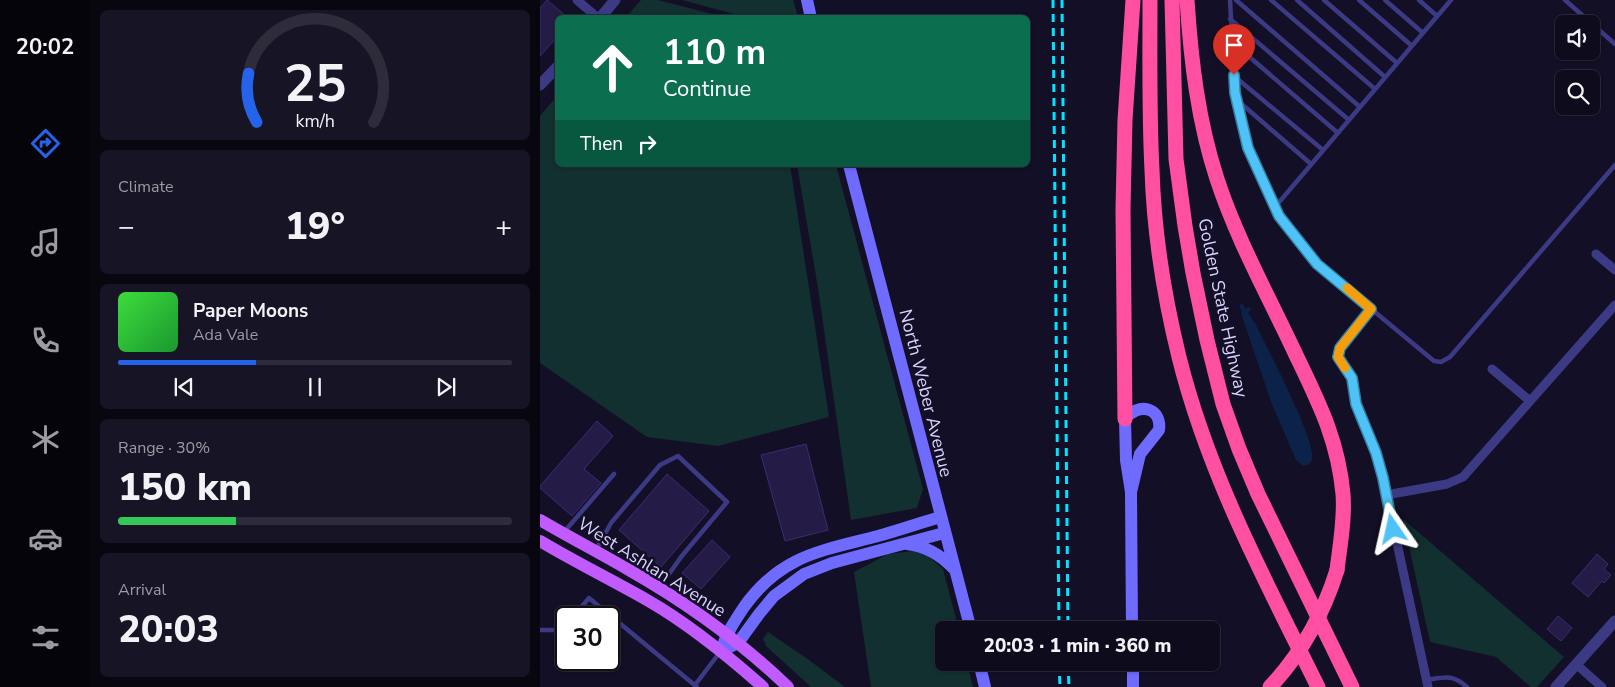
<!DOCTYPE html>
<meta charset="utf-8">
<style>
body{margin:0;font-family:"Nunito Sans",sans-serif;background:#171425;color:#f1f3f6;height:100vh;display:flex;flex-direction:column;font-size:19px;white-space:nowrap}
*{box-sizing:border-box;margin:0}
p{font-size:16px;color:#9b9ba3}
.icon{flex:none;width:28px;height:28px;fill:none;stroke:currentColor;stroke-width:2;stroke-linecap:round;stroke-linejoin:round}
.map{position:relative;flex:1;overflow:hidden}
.drawer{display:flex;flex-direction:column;gap:10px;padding:10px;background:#08060f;width:450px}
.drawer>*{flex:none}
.banner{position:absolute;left:15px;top:15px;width:475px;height:152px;border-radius:8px;box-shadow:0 1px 4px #0004,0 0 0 1px #2e2b3b;background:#0b6e4f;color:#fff;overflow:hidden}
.controls{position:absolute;left:1015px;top:15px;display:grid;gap:10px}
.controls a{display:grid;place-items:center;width:45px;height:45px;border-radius:8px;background:#0e0b1c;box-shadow:0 1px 4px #0004,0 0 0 1px #2e2b3b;font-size:25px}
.speed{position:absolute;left:15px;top:606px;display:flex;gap:10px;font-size:25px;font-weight:700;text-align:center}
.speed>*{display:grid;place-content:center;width:65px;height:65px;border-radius:50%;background:#0e0b1c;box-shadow:0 1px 4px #0004,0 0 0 1px #2e2b3b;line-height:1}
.speed .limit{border:2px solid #111;border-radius:8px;background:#fff;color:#111}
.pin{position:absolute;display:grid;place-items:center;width:42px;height:42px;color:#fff;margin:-51px -21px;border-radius:50% 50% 50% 0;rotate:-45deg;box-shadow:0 0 5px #0007}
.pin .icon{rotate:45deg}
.me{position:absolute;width:55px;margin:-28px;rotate:349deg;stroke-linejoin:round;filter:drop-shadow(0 0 4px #0008)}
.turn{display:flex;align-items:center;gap:18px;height:105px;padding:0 25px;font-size:22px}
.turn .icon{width:65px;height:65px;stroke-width:2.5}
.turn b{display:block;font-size:35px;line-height:42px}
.then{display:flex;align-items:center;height:48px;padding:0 25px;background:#0003;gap:10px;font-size:19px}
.big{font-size:38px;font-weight:800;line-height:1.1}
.drawer .card{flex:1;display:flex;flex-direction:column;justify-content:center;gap:8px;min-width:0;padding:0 18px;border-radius:8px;background:#171425}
.drawer .dial{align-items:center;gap:0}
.dial svg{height:130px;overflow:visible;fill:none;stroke:#2e2b3b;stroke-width:7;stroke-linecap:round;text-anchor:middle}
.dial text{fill:#f1f3f6;stroke:none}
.song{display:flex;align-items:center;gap:15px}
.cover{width:60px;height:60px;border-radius:8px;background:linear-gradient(135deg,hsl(120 70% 55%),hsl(130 70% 35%))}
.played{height:5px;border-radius:2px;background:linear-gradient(90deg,#2563eb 35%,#2e2b3b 35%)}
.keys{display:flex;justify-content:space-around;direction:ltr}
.heat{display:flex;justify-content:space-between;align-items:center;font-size:28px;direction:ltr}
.charge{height:8px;border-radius:4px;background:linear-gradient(90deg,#34c759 30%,#2e2b3b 0)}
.trip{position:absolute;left:395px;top:621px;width:285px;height:50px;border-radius:8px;background:#0e0b1c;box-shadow:0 1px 4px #0004,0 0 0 1px #2e2b3b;font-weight:800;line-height:50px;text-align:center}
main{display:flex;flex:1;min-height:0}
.dock{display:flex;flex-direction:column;width:90px;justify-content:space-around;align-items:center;background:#06040b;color:#9b9ba3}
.dock .icon{width:35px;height:35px}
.dock .selected{color:#2563eb}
.dock b{font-size:22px;color:#f1f3f6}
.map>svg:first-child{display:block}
.green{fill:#12302f}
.water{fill:#0c2248}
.building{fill:#241b47;stroke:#3b2d73}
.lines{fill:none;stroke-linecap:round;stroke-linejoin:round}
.service{stroke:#3d3a85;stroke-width:4.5}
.minor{stroke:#3d3a85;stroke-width:9}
.tertiary{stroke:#3d3a85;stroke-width:11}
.secondary{stroke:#6f6bff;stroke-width:12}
.primary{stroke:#c25bff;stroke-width:12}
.motorway{stroke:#ff4fa3;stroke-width:15}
.rail{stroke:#00e5ff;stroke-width:3;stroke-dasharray:8 6;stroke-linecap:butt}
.motorway-bridge{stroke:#ff4fa3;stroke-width:15}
.route-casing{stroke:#337fa1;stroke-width:12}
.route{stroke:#4fc3f7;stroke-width:9}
.slow{stroke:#f59e0b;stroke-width:9}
.labels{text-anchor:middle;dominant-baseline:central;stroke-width:5;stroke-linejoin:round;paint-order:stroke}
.street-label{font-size:18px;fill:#d9d4ff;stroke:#130f26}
</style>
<main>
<nav class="dock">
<b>20:02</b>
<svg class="icon selected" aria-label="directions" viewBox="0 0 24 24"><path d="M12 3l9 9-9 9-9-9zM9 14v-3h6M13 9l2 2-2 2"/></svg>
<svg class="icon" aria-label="music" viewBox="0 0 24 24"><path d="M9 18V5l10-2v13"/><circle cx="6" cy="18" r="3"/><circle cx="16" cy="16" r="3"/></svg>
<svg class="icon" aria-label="phone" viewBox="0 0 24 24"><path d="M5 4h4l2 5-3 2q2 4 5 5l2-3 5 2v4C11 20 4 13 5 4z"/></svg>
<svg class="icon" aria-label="climate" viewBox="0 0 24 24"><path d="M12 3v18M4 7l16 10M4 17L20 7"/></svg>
<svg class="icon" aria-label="car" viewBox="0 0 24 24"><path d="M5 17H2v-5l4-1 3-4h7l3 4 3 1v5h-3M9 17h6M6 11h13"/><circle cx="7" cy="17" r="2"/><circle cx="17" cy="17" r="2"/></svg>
<svg class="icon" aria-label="filters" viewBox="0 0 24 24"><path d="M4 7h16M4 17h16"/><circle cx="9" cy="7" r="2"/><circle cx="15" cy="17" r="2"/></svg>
</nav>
<section class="drawer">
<div class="card dial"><svg viewBox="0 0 100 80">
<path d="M14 69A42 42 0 1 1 86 69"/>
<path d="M14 69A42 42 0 0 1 9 39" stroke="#2563eb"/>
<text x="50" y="56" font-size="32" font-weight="700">25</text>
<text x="50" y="72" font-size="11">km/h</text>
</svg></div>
<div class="card"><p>Climate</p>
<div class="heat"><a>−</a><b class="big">19°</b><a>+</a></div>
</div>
<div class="card">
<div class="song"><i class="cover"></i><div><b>Paper Moons</b><p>Ada Vale</p></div></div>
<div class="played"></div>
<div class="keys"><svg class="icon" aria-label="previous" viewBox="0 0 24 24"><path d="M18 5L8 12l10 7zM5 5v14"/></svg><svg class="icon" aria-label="pause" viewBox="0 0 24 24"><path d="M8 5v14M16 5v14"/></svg><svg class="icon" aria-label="next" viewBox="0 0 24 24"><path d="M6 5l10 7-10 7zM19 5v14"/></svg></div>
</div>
<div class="card"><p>Range · 30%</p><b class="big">150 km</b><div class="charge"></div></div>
<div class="card"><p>Arrival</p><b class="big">20:03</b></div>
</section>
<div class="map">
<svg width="1075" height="687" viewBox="0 0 1075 687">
<rect width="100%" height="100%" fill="#130f26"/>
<path class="green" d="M101 0H118L184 17H86Z
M142 0H253L258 17H205Z
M17 96 18 165H250L289 417 178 446 107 437 0 363V116Z
M257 165H296L383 489 377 508 311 520 278 288Z
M863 519 1024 657 997 687H991L956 657 890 642Z
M373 551 388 556 403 569 419 630H404V662L427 663 433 687H331L314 572 348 554Z
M228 632 269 660 305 687H271L226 646 223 639Z"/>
<path class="water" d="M703 304 705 309 708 307 711 309 708 313 715 323C725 344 777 442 772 459 771 464 768 465 763 466L756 460 731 402 701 313 702 312 699 305Z"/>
<path class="building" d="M7 0 28 18H18V36L0 56V8Z
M57 421 73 436 44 469 61 483 32 516 0 488V486Z
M266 444 288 530 245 541 221 455Z
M127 474 169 511 121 567 79 530Z
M172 540 190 557 161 589 142 573Z
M1057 554 1068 564 1064 569 1071 575 1064 583 1062 581 1048 597 1032 583Z
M1018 616 1032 628 1021 641 1007 629Z"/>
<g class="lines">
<path class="service" d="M690 0 695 93 708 148 739 216 777 264 894 361 901 362 910 357 1075 165
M696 0 820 107
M731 0 835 89
M757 0 845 77
M784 0 857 63
M819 0 872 46
M845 0 883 33
M879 0 897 16
M1025 0 1075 44
M690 19 809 120
M692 42 798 133
M694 76 783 150
M697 100 771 164
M735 207 911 0
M812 378 798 353 799 348 831 309
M24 532 74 474
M56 550 71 523 120 465 138 456 187 502 141 557 120 587
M32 618 49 598 157 687
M0 630H21L26 624
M886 680C906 677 912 674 927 687
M155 685 180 652"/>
<path class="minor" d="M37 0 58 18
M1056 254 1075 270
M952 369 990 401
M812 378 816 404 828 431 843 478 888 687
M846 495 907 484 923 477 1075 305
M1036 664 1062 687"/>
<path class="tertiary" d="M60 18 75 0
M0 85 18 66
M1016 687 1075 621"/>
<path class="secondary" d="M267 0 271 18
M309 165 431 630
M591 492 600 454 619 430C622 407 598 402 585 419L586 460 591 492 592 630
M367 544C386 546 401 555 414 569
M188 648 198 643 219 614 234 596 264 574 292 563 404 533
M181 651C186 634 194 622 204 607 241 555 281 551 338 536 359 530 380 523 400 517
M439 662 445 687
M593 662V687"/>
<path class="primary" d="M0 520C29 537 60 553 89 570 147 603 200 641 248 687
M0 541C35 562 72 580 107 600 149 624 187 655 223 687"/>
<path class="motorway" d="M610 0C610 57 609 113 612 170 614 232 624 296 639 357 668 474 725 580 778 687
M632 0 636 159 645 226 653 273 667 340 683 404 699 449 718 494 812 687
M647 0C651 61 658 121 677 179 697 240 729 297 756 355 779 403 798 440 803 494 805 519 800 545 797 570
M585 419 583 209 585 120 593 0"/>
<path class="rail" d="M513 0 519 630
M522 0 528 630
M519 662 520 687
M528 662 529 687"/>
<path class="motorway-bridge" d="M730 687C762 653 783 615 797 570"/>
</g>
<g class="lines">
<g class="route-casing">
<path id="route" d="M694 75 695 93 708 148 739 216 777 264 831 309 800 348 798 357 812 378 816 404 836 453 843 478 853 529"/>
</g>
<use href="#route" class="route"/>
<path class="slow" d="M805 368 798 357 800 348 831 309 807 288"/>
</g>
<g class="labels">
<g class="street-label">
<text transform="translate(683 308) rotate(78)">Golden State Highway</text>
<text transform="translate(386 393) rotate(76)">North Weber Avenue</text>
<text transform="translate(112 567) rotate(32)">West Ashlan Avenue</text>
</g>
</g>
</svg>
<div class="controls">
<a><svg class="icon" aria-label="sound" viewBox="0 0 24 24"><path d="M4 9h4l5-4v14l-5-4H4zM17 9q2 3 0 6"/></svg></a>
<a><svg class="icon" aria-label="search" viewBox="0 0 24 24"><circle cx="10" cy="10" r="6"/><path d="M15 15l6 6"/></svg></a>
</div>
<div class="speed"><div class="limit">30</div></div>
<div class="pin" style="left:694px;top:75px;background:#d93025"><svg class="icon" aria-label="arrive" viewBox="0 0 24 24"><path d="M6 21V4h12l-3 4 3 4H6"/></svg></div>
<svg class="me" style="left:853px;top:529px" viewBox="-20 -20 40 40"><path d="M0-17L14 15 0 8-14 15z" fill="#4fc3f7" stroke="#fff" stroke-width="4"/></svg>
<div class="trip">20:03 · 1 min · 360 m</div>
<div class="banner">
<div class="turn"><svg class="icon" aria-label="ahead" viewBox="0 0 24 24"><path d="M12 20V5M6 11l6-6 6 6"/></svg><div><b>110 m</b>Continue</div></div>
<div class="then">Then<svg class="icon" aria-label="right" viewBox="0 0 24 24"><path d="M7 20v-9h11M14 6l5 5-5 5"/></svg></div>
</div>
</div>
</main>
